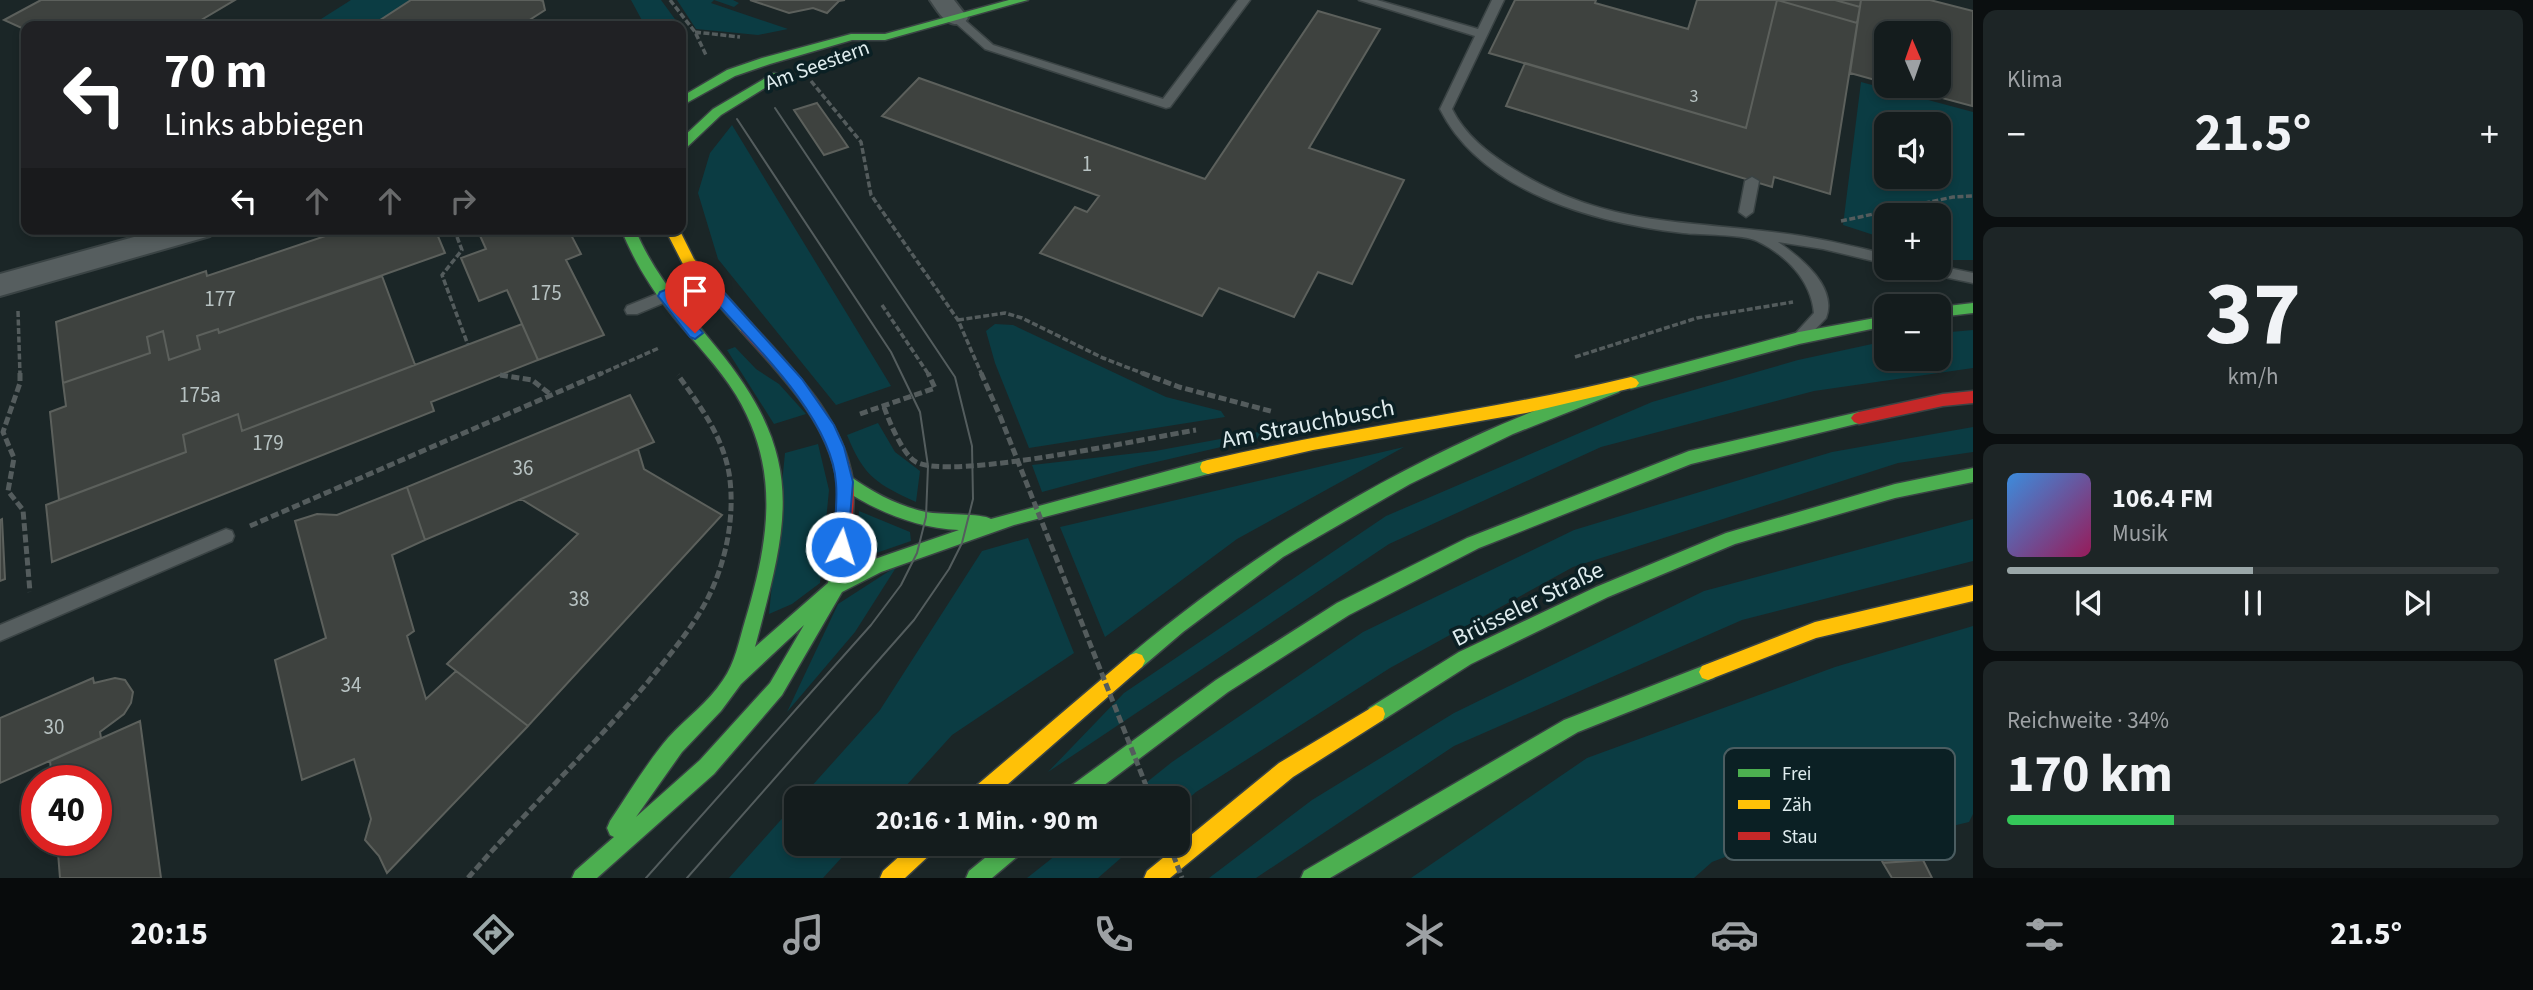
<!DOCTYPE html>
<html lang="de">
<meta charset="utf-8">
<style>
body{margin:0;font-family:"Source Sans 3",sans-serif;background:#1d2526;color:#f1f3f6;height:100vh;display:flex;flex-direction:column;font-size:26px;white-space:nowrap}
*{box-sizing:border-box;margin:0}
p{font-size:23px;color:#9da1a4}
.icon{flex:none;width:38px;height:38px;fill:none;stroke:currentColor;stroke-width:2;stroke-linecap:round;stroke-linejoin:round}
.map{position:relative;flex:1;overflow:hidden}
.side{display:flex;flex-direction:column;gap:10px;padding:10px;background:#0b0f10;width:560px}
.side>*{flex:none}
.top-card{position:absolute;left:21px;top:21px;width:665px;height:214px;border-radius:14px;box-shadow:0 4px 10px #0003,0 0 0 2px #333a3b;background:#202124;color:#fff;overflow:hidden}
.needle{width:46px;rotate:358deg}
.fabs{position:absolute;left:1874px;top:21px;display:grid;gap:14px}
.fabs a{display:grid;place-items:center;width:77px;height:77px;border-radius:14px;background:#141c1d;box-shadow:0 4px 10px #0003,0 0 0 2px #333a3b;font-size:35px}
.speed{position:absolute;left:21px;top:765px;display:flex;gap:14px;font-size:35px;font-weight:700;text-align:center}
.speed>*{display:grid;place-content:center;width:91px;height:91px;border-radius:50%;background:#141c1d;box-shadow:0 4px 10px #0003,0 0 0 2px #333a3b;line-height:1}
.speed .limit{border:10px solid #d22;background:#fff;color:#111}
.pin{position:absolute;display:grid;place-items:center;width:60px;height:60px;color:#fff;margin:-72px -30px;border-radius:50% 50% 50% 0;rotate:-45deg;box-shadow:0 0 7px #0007}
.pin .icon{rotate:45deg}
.me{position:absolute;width:77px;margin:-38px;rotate:5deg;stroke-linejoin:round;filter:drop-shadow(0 0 5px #0008)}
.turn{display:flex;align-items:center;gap:24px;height:147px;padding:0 28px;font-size:32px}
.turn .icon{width:91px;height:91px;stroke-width:2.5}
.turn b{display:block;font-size:49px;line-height:60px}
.lanes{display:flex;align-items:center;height:66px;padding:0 28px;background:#0003;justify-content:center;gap:35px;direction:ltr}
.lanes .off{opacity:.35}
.big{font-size:52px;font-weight:700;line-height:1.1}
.side .card{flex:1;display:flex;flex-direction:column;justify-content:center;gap:10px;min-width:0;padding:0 24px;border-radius:14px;background:#1d2526}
.side .dial{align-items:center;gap:0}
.dial b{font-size:91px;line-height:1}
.song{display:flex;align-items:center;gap:21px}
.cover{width:84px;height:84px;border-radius:10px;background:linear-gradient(135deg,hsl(210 70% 55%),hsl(330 70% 35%))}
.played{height:7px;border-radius:4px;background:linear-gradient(90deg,#9aa7a8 50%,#333a3b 50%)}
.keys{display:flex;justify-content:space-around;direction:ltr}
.heat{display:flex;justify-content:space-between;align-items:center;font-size:38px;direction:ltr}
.charge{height:10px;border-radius:5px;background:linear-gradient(90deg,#34c759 34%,#333a3b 0)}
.trip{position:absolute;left:784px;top:786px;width:406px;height:70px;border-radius:14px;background:#141c1d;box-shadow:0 4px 10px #0003,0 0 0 2px #333a3b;font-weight:700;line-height:70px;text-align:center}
.menu{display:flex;height:112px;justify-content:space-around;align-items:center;background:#080b0c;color:#9da1a4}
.menu .icon{width:49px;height:49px}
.menu .on{color:#9aa7a8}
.menu b{font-size:32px;color:#f1f3f6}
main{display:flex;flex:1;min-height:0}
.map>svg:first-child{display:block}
.green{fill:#0b3c43;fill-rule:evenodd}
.building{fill:#3e423f;stroke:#5c605c;stroke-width:2}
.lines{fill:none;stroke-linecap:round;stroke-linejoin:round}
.lane-casing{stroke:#3a4344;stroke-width:3}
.street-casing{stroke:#3a4344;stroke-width:4}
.fast-casing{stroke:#3a4344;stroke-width:3}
.slow-casing{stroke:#3a4344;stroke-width:3}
.jam-casing{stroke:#3a4344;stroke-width:3}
.path-far1{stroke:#545c5d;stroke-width:3.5;stroke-dasharray:6 2.5;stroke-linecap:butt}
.path{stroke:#545c5d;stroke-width:5;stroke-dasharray:8 3.5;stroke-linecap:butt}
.lane{fill:#565e5f;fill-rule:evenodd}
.street{fill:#565e5f;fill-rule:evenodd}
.fast{fill:#4caf50;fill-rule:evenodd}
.slow{fill:#ffc107;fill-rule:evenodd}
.jam{fill:#c62828;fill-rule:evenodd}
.tram{stroke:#545d5e;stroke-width:2}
.path-bridge{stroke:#545c5d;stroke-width:5;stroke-dasharray:8 3.5;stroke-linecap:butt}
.route{fill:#1a73e8;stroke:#114b97;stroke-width:2}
.labels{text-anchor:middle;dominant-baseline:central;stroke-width:7;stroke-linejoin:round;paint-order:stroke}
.far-number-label{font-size:18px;fill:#b7c2c2}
.far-street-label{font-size:21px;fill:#dfecee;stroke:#0b2024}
.number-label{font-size:21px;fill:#b7c2c2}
.street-label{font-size:24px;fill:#dfecee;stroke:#0b2024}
.key{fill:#0b2024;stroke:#4b5d61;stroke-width:2}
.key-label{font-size:19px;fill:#dfecee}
</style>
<main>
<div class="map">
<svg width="1973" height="878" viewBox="0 0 1973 878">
<rect width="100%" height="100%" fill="#1b2627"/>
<path class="green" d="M351 0H411L371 26H310Z
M631 0H661L680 26H645Z
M677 0H733L739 3 734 7 714 0 711 3 788 29 758 35 696 29Z
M1861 82 1973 112V260H1948L1939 256V215H1886V239L1843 225ZM1886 124H1939V177H1886Z
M732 125 891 386 836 405 718 259 698 193 710 153Z
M995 324 1013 325 1166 397 1221 411 1225 417 1029 448 995 363 986 331Z
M1973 330V368L1814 391 1601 447 1389 544 1048 772 1124 693 1386 516 1652 402 1798 360 1886 341V359H1939V333Z
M735 347 756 369 779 384 806 414 774 424 727 350Z
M878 423 895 452 920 471 916 502C877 484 864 477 847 435Z
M1297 425 1303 428 1139 466 1042 492 1032 465 1155 451Z
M1973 427V452L1898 463 1573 567 1390 668 1196 792 1178 808V798H1127L1172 762 1363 632 1574 530 1832 452Z
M818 444 829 490 820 583 792 604 769 614 785 453Z
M1404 447 1237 539 1105 637 1060 527Z
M859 511 910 532 911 541 856 560Z
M1973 519V561L1742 620 1454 746 1256 878H1209L1312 800 1454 713 1704 591Z
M1028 538 1074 653 952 735 895 798H801L880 710 982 551Z
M897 566 855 632 787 712 838 604Z
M1973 626V814L1969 822 1944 828 1901 807 1859 806 1712 862 1694 878H1411L1587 758 1835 667Z
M796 803V844H854L823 878H729Z
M1070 844H1137L1098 878H1027Z"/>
<path class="building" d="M41 0H235L191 26H26V30L4 20Z
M411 0H540L543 1 545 10 520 26H371Z
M750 0H845L839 1 827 13 813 8 789 13Z
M1515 0H1596L1595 3 1688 29 1697 0H1777L1746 128 1489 53Z
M1777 0H1835L1860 7 1857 23Z
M1777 0H1861L1830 194 1774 177 1772 187 1506 106 1525 63 1746 128Z
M1861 0H1930L1973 11 1972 106 1897 86H1939V33H1886V83L1850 73Z
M1318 11 1380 29 1309 148 1404 180 1352 284 1318 272 1294 317 1219 288 1202 316 1040 253 1075 207 1087 212 1099 196 882 116 919 78 1205 179Z
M817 103 837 131 848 147 824 155 794 110Z
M346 229H435L445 253 219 333 218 329 197 336 200 349 169 360 163 331 147 337 150 353 63 383 56 322 206 271 207 276Z
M477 229H568L581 254 566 260 604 335 538 360 507 290 479 301 461 258 486 249Z
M382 276 415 365 242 431 238 414 183 435 186 452 59 500 50 412 66 406 63 383 150 353 147 337 163 331 169 360 200 349 197 336 218 329 219 333Z
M522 324 538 360 431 402 434 411 52 562 46 505 186 452 183 435 238 414 242 431Z
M630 395 654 442 425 540 407 487Z
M638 449 644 469 722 515 528 726 447 664 578 534 521 499Z
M407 487 425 540 392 555 414 631 407 636 426 699 456 671 528 726 387 873 379 856 365 840 371 819 354 759 302 780 275 660 326 638 295 521 317 514 337 515Z
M2 519 5 579 0 581V520Z
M93 678 94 683 115 678 125 680 133 692 131 703 124 714 100 732 101 738 0 783V718Z
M140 721 161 878H60L57 840H96V780H52L50 761Z
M1911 837 1923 860 1883 863 1871 839Z
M1923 860 1932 878H1892L1883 863Z"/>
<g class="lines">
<g class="lane-casing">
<path id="lane" d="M1238 0H1250L1170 107 1166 108 985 49 950 18 960 16 993 45 1163 99Z
M1359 0H1377L1478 29 1492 0H1504L1452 109C1465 135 1488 153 1512 168 1601 224 1672 220 1772 232 1811 236 1848 245 1886 254V264L1823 249 1778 242C1800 257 1838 287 1826 318L1806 339H1796L1794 335 1814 313C1811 280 1786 255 1757 241 1744 234 1699 235 1683 233 1597 223 1482 193 1440 109L1475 36Z
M1752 177 1759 181 1753 212 1746 217 1739 212 1745 181Z
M1939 266 1973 273V283L1925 273 1918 268Z
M704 275 711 280 709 284 637 314H627L625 310 627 306Z
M226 529 232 531 234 536 232 541 0 641V625Z"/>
</g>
<g class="street-casing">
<path id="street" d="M930 0H954L968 18 964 23C946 28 940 14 930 0Z
M163 229H214L210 236 0 296V274Z"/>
</g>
<g class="fast-casing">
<path id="fast" d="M1009 0H1028L885 40H852L770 64 735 76 681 106V97L727 70 762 58 851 34H885Z
M774 73 778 74V80L721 115 685 149 681 150V139L713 109Z
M621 229H635C654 275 685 309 716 347 807 457 789 519 755 647L828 583 838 520 844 518 850 520 852 525 846 573 869 561 959 530C915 528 876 511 839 487L837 482 839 477 845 475 851 477C874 493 898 506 926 512 941 515 982 513 991 519L1208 460 1214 462 1216 467 1214 472 1208 474 1014 525 881 572 842 592 782 695 714 774 597 878H572L575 871 614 837 610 835 607 828 610 821C629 793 646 764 668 738 686 718 708 703 723 680 735 663 739 641 745 621 769 541 781 470 736 395 718 366 694 342 673 316 651 289 634 261 621 229ZM804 625 770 683 700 760 636 817 682 752 721 711 741 684Z
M1973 303V313L1939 317V307Z
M1886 316V326L1799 344 1631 389 1623 383 1631 377 1799 332Z
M1614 382 1622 388 1619 392 1513 434 1410 484 1283 557 1183 632 1142 667 1136 669 1130 667 1127 661 1130 655C1270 537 1439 439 1614 382Z
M1859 412 1864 414 1867 418 1864 422 1691 464 1479 548 1349 615 1228 692 1087 798H1061L1064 791 1216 680 1337 603 1467 538 1689 451Z
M1973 468V482L1895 498 1735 544 1608 597 1471 664 1383 720 1376 723 1369 720 1367 714 1369 708 1459 652 1596 587 1726 533 1895 484Z
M1708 664 1714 666 1717 672 1714 678 1578 732 1330 878H1301L1304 871 1564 720Z
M1002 844H1027L1024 851 992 878H966L969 871Z"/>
</g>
<g class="slow-casing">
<path id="slow" d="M665 229H679L694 259 751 323 753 327 751 331H741L684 266Z
M1631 377 1636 379 1639 383 1636 387 1526 413 1313 450 1208 474 1202 472 1200 467 1202 462 1208 460C1348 427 1491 411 1631 377Z
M1973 585V601L1816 638 1708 680 1702 678 1699 672 1702 666 1815 622Z
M1136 653 1142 655 1145 661 1142 667 992 798H967L970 791 1130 655Z
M1376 705 1383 708 1385 714 1383 720 1293 777 1170 878H1144L1147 871 1279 763Z
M913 844H937L934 851 905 878H880L883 871Z"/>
</g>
<g class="jam-casing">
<path id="jam" d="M746 322 751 323C793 369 843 417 853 481 855 496 853 511 852 525L850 530 844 532 838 530 836 525C836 511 839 496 837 481 827 420 780 375 741 331L739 327 741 323Z
M1973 391V403L1943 406 1859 424 1854 422 1851 418 1854 414 1859 412 1943 394Z"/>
</g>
<path class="path-far1" d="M670 0 695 32 706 55
M695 32 740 37
M811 81 861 142 871 195 958 320 982 375
M1841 221 1953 197 1973 196
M454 229 462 250 442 275 468 345
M882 305 929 375
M18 311 20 375
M958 320 1005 313 1022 318 1103 358 1147 375
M1575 357 1697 318 1793 302
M598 375 659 348"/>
<path class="path" d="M20 373V383L3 432 14 458 8 491 23 510 30 592
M981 373 1000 416
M1142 373 1179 387 1274 412
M500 375 532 380 550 394
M884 407C889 421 903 455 916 462 951 481 1147 438 1196 430
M860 414 935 388 928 373
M250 526 602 373
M468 878C526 811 590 750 647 683 671 653 698 622 713 587 728 552 735 511 729 473 722 435 700 406 678 375"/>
<use href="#lane" class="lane"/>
<use href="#street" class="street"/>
<use href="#fast" class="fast"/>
<use href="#slow" class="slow"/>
<use href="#jam" class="jam"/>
<path class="tram" d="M646 878 871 625 901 585 917 553 926 517 928 466 920 412 891 352 737 119
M687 878 914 620 949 569 962 543 973 499 972 446 955 377 775 108"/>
<path class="path-bridge" d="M1000 416 1151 798
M1169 844 1182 878"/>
</g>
<path class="route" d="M704 275 709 276 802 379 834 425 844 447 853 482 847 553 841 555 835 553 833 547C834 526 838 504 836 483 832 415 745 336 702 287L675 298 703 333 695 339 690 337 658 296 660 292Z"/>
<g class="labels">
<g class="far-number-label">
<text x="1694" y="96">3</text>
</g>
<g class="far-street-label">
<text transform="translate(817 65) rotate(-20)">Am Seestern</text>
</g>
<g class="number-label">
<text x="1087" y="164">1</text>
<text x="546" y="293">175</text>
<text x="220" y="299">177</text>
<text x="200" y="395">175a</text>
<text x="268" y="443">179</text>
<text x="523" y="468">36</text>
<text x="579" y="599">38</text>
<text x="351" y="685">34</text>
<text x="54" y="727">30</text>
</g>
<g class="street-label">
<text transform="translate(1308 424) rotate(-11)">Am Strauchbusch</text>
<text transform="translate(1528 604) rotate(-26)">Brüsseler Straße</text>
</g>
</g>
<rect x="1724" y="748" width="231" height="112" rx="10" class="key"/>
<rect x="1738" y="769" width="32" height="8" fill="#4caf50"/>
<rect x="1738" y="800" width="32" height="9" fill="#ffc107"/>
<rect x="1738" y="832" width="32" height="8" fill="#c62828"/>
<g class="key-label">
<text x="1782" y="780">Frei</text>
<text x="1782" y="811">Zäh</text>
<text x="1782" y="843">Stau</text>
</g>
</svg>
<div class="fabs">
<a><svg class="needle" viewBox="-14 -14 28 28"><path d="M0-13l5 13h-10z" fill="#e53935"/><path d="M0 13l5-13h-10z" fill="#9da1a4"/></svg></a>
<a><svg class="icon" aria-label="sound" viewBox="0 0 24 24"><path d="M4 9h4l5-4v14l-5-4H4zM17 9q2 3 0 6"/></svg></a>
<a>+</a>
<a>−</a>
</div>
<div class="speed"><div class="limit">40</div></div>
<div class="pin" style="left:695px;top:333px;background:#d93025"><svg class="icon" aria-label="arrive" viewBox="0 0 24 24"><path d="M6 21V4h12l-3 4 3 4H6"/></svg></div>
<svg class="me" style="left:841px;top:547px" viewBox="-20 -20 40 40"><circle r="17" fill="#1a73e8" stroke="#fff" stroke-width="3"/><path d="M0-11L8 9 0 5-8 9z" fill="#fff"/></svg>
<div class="trip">20:16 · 1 Min. · 90 m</div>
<div class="top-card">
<div class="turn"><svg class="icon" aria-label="left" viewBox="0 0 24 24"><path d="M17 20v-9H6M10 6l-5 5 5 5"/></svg><div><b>70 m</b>Links abbiegen</div></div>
<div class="lanes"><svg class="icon" aria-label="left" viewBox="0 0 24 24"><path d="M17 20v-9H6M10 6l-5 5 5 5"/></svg><svg class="icon off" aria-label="ahead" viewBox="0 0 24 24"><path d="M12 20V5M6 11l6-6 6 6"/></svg><svg class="icon off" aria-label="ahead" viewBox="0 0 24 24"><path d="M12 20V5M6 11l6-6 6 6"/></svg><svg class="icon off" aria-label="right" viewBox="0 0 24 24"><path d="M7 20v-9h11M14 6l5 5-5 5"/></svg></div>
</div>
</div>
<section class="side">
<div class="card"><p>Klima</p>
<div class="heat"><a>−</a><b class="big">21.5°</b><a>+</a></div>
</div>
<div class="card dial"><b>37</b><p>km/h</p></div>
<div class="card">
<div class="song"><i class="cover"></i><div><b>106.4 FM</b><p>Musik</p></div></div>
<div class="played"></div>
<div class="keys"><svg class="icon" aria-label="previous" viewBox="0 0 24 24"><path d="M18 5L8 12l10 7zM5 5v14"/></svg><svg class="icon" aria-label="pause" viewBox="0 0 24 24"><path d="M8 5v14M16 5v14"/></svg><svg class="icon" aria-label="next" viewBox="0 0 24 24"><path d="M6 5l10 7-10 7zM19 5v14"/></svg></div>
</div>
<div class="card"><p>Reichweite · 34%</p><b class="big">170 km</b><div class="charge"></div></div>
</section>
</main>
<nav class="menu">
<b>20:15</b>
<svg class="icon on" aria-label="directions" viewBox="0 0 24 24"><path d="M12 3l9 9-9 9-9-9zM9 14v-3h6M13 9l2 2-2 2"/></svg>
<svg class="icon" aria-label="music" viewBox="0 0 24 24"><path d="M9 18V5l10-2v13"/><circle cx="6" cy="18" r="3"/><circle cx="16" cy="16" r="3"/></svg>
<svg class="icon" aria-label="phone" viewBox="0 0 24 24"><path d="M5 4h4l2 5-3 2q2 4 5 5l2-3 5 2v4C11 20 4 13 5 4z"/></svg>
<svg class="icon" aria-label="climate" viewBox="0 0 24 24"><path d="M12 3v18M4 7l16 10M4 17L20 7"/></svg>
<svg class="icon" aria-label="car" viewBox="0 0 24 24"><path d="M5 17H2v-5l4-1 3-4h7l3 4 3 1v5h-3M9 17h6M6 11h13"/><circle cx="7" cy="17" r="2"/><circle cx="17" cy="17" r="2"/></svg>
<svg class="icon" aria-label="filters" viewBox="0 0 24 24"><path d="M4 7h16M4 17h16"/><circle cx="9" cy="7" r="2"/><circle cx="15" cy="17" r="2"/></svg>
<b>21.5°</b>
</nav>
